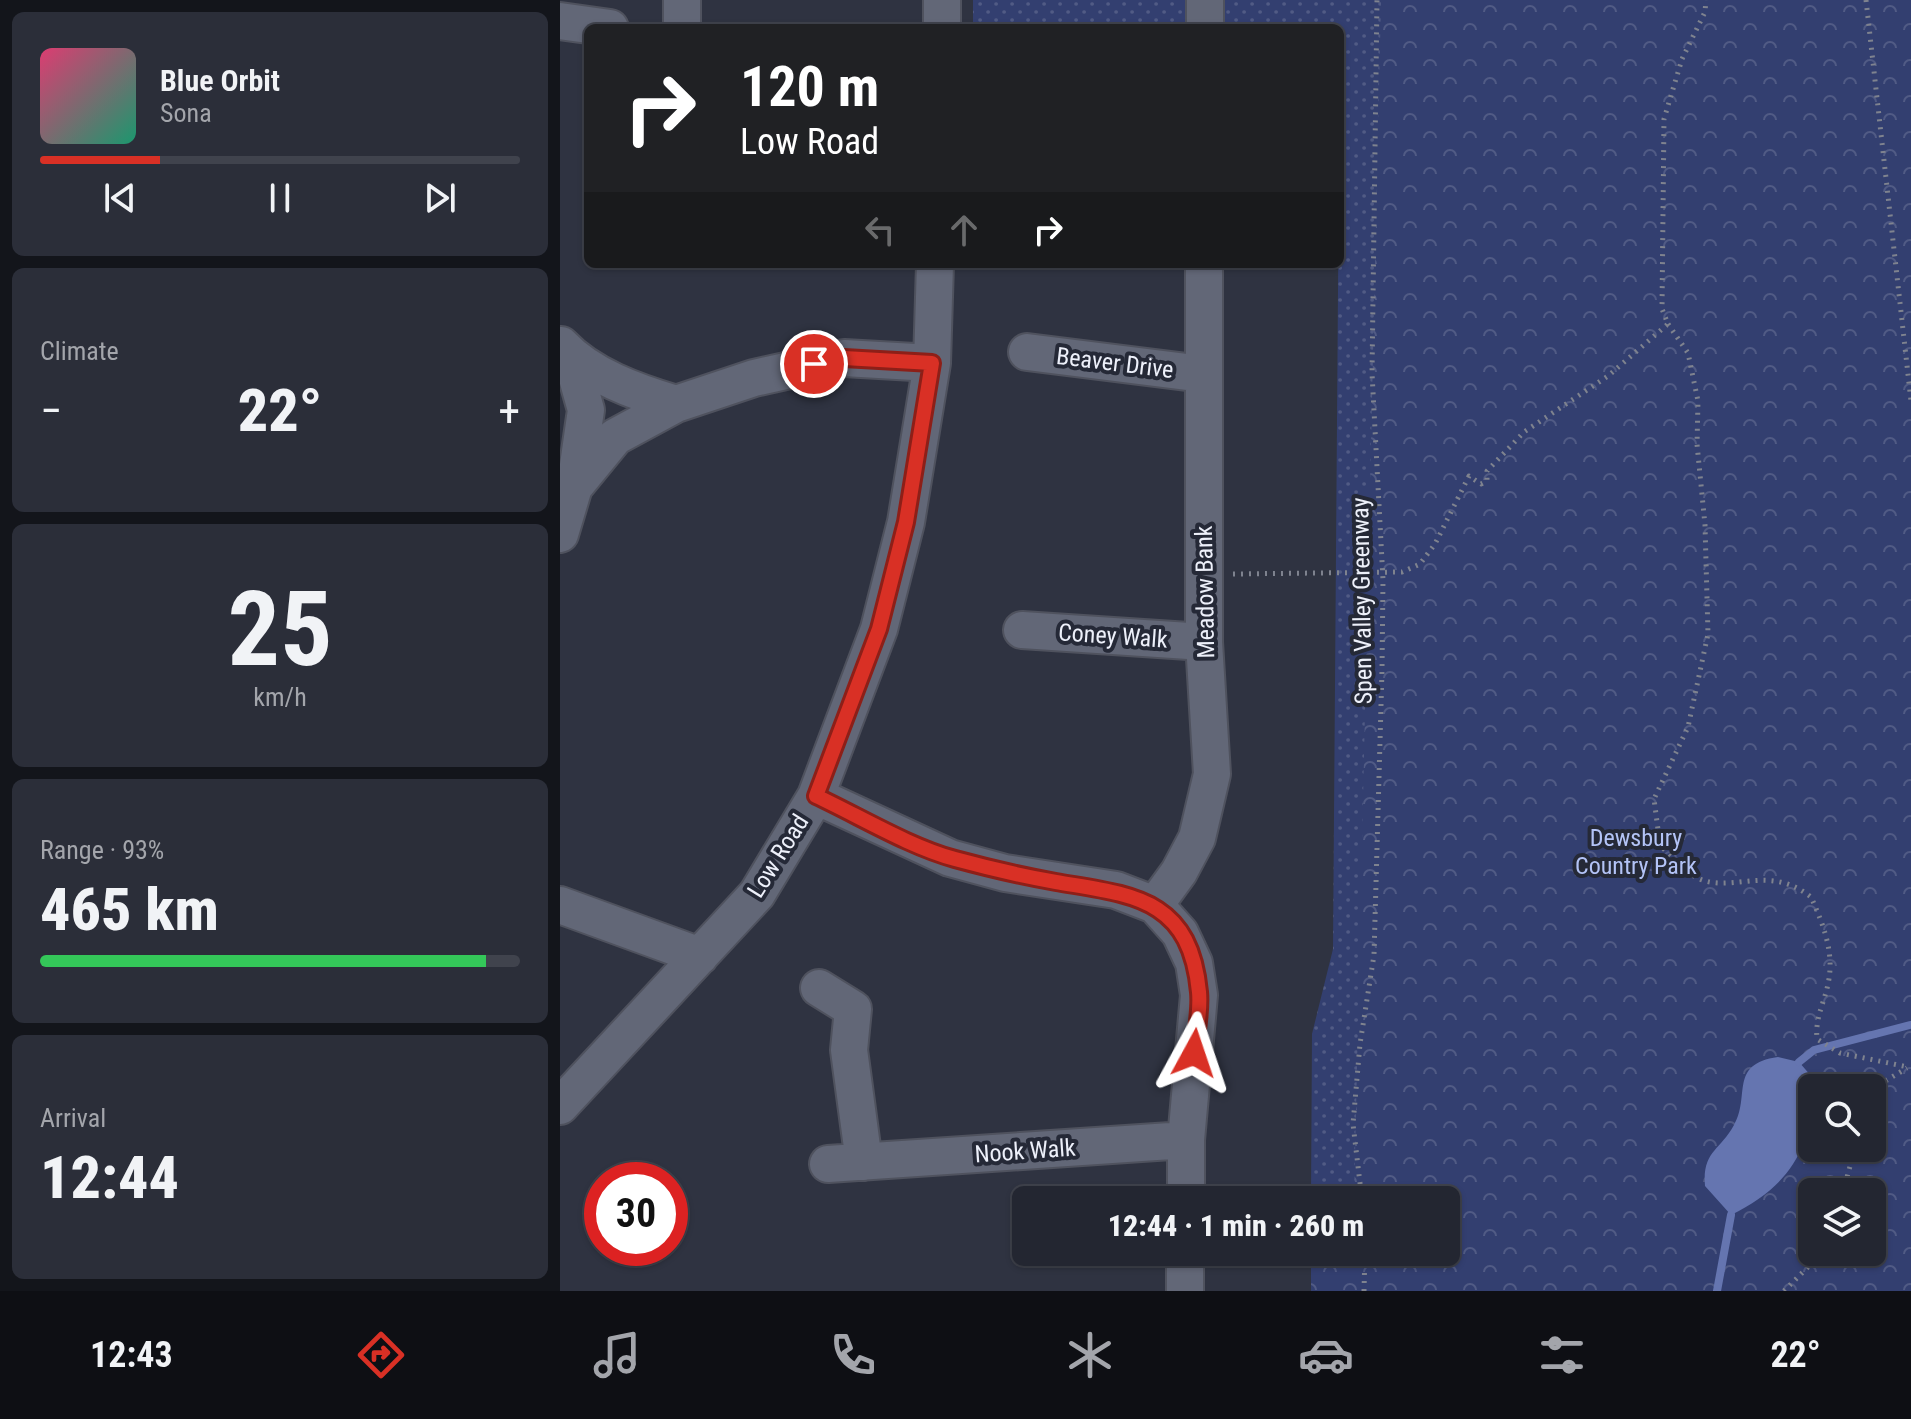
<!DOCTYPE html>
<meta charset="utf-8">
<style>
body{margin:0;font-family:"Roboto Condensed",sans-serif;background:#2b2e39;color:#f1f3f6;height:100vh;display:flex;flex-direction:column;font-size:30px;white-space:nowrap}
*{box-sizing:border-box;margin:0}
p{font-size:26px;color:#a3a5ab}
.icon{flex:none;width:44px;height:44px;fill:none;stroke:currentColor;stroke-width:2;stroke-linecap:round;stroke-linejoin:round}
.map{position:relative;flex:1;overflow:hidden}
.drawer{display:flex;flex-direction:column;gap:12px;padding:12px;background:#13151b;width:560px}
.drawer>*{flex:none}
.hud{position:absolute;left:24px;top:24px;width:760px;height:244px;border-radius:12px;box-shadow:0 2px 6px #0004,0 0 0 2px #40434d;background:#202124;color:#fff;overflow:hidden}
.controls{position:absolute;left:1238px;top:1074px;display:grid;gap:16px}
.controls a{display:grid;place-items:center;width:88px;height:88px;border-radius:12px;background:#232631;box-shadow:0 2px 6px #0004,0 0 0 2px #40434d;font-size:40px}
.speed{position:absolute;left:24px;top:1162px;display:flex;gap:16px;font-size:40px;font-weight:700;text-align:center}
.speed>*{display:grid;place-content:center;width:104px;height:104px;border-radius:50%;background:#232631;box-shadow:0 2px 6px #0004,0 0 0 2px #40434d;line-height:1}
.speed .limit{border:12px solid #d22;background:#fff;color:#111}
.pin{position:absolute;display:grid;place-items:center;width:68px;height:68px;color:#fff;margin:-34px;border:4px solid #fff;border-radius:50%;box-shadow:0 2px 8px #0007}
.me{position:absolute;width:88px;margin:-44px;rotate:5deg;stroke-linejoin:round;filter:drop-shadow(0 0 6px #0008)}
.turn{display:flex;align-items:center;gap:28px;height:168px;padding:0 24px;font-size:36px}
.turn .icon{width:104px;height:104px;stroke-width:2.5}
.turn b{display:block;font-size:56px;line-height:68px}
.lanes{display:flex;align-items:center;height:76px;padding:0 24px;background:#0003;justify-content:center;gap:40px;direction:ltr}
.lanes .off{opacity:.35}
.big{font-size:60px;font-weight:800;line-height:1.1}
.drawer .card{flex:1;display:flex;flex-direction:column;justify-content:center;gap:12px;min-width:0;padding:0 28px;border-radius:12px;background:#2b2e39}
.drawer .dial{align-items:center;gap:0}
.dial b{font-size:104px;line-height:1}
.song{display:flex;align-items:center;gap:24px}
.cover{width:96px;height:96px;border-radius:12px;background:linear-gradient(135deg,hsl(340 70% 55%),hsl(160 70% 35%))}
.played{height:8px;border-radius:4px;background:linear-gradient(90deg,#d93025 25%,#40434d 25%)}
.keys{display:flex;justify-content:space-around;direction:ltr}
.heat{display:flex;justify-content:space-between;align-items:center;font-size:44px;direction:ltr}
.charge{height:12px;border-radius:6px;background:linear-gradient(90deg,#34c759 93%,#40434d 0)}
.trip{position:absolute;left:452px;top:1186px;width:448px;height:80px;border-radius:12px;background:#232631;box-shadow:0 2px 6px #0004,0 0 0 2px #40434d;font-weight:800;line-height:80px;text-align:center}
.tab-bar{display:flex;height:128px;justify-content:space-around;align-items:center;background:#0e0f14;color:#a3a5ab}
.tab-bar .icon{width:56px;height:56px}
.tab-bar .selected{color:#d93025}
.tab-bar b{font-size:36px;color:#f1f3f6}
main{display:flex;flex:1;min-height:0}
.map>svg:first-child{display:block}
.grass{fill:url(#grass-dots)}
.forest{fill:url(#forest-crowns);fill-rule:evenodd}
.water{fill:#6575b0}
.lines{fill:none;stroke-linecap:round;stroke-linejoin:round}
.stream{stroke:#6575b0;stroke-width:8}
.minor-casing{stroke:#4f525e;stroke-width:40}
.path{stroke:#7f838f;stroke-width:5;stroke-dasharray:2 6;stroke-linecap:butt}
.minor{stroke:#626777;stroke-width:36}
.route-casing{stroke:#8d1f18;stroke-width:20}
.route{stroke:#d93025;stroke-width:14}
.labels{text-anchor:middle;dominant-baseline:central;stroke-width:8;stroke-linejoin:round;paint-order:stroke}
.street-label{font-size:24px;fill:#edf0fa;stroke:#252937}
.park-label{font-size:24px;fill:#b3c3f6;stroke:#252937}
</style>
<main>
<section class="drawer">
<div class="card">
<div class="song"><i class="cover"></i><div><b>Blue Orbit</b><p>Sona</p></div></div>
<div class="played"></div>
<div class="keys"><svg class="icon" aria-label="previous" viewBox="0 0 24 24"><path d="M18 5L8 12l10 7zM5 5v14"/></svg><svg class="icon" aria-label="pause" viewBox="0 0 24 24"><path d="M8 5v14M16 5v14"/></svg><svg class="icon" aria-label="next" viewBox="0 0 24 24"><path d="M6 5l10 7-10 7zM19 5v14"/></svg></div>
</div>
<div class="card"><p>Climate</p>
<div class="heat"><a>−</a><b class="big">22°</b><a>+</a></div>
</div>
<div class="card dial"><b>25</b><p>km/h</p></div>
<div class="card"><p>Range · 93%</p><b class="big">465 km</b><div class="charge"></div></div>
<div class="card"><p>Arrival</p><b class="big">12:44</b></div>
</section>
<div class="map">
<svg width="1351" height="1291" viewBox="0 0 1351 1291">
<defs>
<pattern id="grass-dots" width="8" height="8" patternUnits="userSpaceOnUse" patternTransform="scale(2)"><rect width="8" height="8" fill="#333f70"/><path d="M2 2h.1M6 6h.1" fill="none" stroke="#515b85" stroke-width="1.8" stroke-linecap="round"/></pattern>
<pattern id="forest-crowns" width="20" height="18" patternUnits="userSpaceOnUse" patternTransform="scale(2)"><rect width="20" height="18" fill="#333f70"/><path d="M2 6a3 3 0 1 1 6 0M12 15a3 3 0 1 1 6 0" fill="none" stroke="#515b85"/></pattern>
</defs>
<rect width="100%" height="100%" fill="#2f3341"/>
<path class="grass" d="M413 0H934L886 1200 751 1198 752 1034 773 949 780 28H413Z"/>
<path class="forest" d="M821 0H1351V1291H751V1252H886V1200H794ZM1252 1088H1312V1148H1252ZM1252 1192H1312V1252H1252Z"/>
<path class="water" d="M1218 1057 1239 1062 1258 1084V1088H1252C1252 1152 1227 1187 1171 1215L1145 1186C1142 1151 1160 1151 1174 1125 1191 1096 1168 1064 1218 1057Z"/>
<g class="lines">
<path class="stream" d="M1239 1062 1254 1050 1350 1025
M1157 1291 1171 1215"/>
<g class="minor-casing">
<path id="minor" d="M0 21 50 28
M122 28V0
M382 28V0
M645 28V0
M1 345C30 376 76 392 116 404
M467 352 643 374
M11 356 26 410 15 486
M0 534 14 487 55 437 116 404 194 378 284 358 372 363
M462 630 644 642
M256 796 390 858 445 873 556 890 595 905 620 933 634 963 639 995 626 1140V1200
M0 905 140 956
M595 905 619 872 637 838 652 774 644 642V264
M259 988 293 1009 289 1050 304 1162
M0 1106 197 894 256 796 319 629 346 522 372 363 375 264
M268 1164 626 1140
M625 1291V1252"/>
</g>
<path class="path" d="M1306 0 1351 401
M1108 324 1128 353 1138 401 1137 444 1145 525 1148 634 1128 727 1094 799 1100 845C1110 855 1120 868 1132 875 1168 898 1205 861 1251 897 1263 924 1275 953 1268 984 1264 1004 1255 1017 1257 1039L1280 1053 1348 1067
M673 574 842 572 860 564 875 544 909 476 921 484 927 481V471L964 432 1048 376 1108 324 1102 309 1104 119 1122 59 1145 12 1146 0
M1312 1089 1347 1068
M1283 1192 1295 1148
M802 1200 793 1124 800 1044 814 955 822 670 823 580 812 373 817 0
M804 1291 805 1252
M1224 1291 1263 1252"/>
<use href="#minor" class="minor"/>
</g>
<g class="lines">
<g class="route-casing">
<path id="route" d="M254 364 284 358 372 363 346 522 319 629 256 796C299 816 350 847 395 859 428 868 462 876 496 882 572 895 630 897 639 992 641 1011 636 1033 634 1053"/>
</g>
<use href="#route" class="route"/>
</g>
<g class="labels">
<g class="street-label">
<text transform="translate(555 363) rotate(7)">Beaver Drive</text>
<text transform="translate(645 592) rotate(-91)">Meadow Bank</text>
<text transform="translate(802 601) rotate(-91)">Spen Valley Greenway</text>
<text transform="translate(553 636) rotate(4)">Coney Walk</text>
<text transform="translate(218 856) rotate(-58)">Low Road</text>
<text transform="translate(465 1151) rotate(-4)">Nook Walk</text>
</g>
<g class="park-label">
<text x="1076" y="838">Dewsbury<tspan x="1076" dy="28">Country Park</tspan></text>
</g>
</g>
</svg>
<div class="controls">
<a><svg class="icon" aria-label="search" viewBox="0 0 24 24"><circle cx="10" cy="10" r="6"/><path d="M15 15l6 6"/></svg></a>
<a><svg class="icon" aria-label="layers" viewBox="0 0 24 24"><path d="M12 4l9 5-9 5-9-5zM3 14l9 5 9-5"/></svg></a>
</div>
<div class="speed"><div class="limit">30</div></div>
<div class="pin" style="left:254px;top:364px;background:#d93025"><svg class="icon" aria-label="arrive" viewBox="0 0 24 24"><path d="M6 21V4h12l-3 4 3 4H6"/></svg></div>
<svg class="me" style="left:634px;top:1053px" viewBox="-20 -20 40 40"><path d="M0-17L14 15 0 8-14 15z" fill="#d93025" stroke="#fff" stroke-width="4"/></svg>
<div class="trip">12:44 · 1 min · 260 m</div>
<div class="hud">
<div class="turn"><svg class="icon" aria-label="right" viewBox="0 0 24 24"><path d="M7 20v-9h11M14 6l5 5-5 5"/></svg><div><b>120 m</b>Low Road</div></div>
<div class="lanes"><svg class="icon off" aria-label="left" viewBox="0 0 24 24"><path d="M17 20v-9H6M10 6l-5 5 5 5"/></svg><svg class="icon off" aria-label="ahead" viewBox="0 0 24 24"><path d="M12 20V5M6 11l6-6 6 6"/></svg><svg class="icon" aria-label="right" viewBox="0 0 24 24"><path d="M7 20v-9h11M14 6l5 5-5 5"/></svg></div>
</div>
</div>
</main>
<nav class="tab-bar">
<b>12:43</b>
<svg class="icon selected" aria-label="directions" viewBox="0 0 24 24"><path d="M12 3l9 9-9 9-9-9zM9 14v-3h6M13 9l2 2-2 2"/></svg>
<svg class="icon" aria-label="music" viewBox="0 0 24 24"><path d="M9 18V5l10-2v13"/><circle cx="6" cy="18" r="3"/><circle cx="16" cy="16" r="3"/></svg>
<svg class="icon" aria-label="phone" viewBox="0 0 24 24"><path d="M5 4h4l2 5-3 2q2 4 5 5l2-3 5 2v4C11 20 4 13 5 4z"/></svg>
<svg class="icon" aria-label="climate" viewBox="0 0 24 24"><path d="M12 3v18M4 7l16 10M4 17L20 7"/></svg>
<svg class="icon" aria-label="car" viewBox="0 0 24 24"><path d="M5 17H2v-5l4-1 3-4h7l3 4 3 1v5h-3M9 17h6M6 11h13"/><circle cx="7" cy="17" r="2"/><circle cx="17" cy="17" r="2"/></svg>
<svg class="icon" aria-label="filters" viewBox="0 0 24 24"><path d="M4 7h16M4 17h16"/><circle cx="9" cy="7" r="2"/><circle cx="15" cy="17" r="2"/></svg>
<b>22°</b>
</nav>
